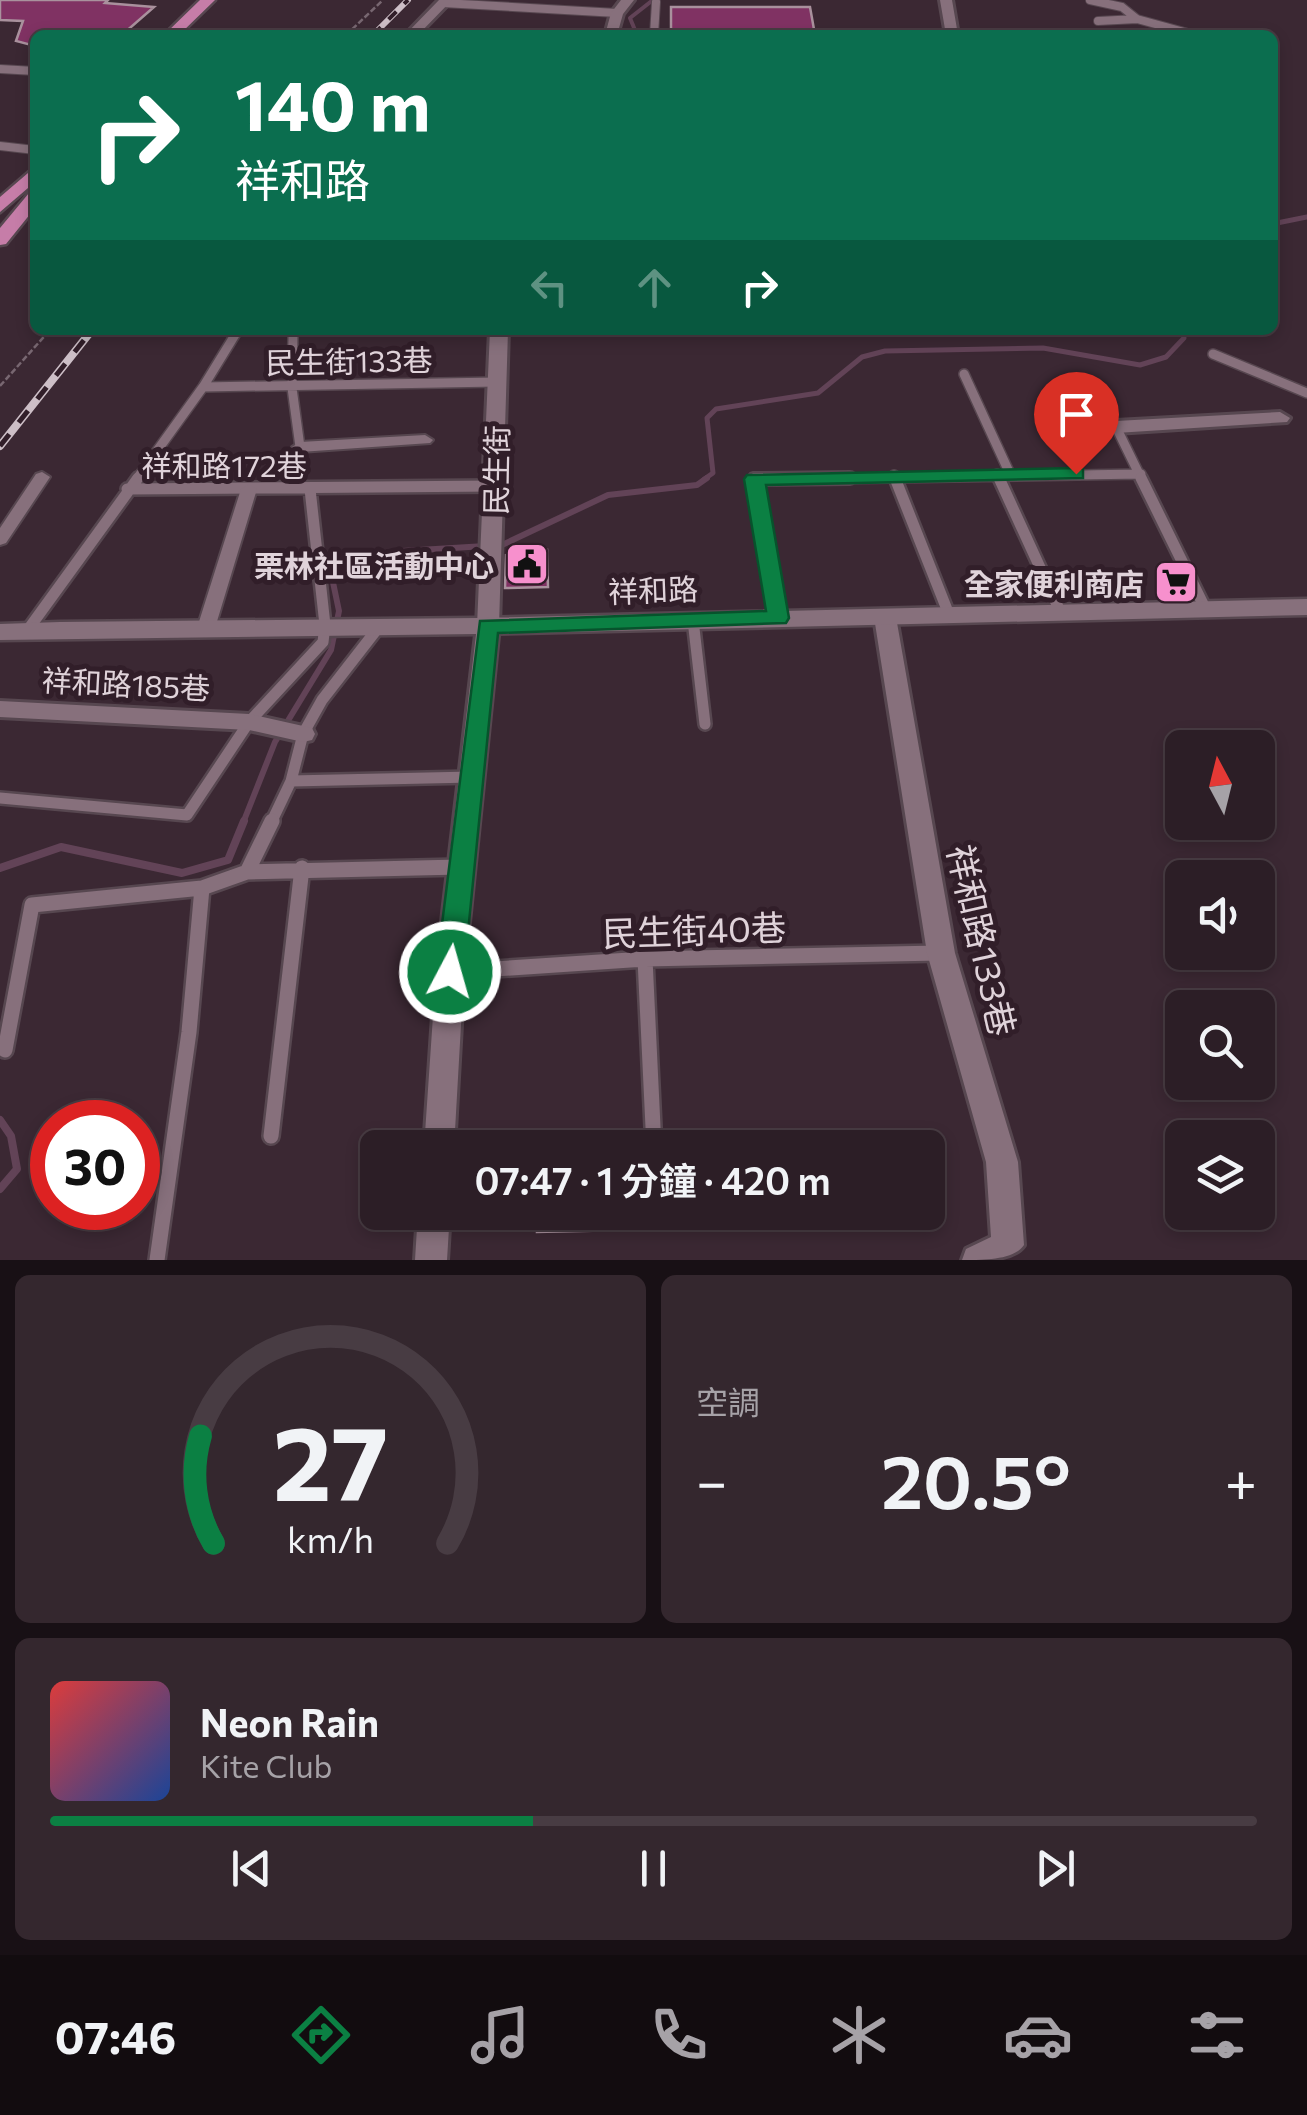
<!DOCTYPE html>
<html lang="zh-TW">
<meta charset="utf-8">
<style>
body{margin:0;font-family:Commissioner,"Noto Sans TC",sans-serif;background:#34272e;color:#f1f3f6;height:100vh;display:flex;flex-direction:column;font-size:38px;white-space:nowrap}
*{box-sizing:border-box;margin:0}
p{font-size:32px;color:#a6a2a7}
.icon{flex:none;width:55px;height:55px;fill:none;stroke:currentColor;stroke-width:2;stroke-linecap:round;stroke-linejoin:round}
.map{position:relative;height:1260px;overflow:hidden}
.sheet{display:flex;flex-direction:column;gap:15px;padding:15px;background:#181015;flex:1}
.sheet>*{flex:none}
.top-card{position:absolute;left:30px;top:30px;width:1248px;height:305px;border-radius:15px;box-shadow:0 5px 15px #0003,0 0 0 2px #483c43;background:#0b6e4f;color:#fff;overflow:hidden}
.needle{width:65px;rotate:353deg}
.fabs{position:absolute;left:1165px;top:730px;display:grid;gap:20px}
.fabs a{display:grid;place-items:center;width:110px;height:110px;border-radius:15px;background:#2c1e26;box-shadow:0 5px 15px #0003,0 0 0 2px #483c43;font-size:50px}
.speed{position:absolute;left:30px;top:1100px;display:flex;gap:20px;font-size:50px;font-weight:700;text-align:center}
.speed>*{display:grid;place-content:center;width:130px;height:130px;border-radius:50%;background:#2c1e26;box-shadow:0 5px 15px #0003,0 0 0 2px #483c43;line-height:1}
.speed .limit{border:15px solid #d22;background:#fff;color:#111}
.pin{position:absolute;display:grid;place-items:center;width:85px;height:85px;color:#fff;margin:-102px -42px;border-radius:50% 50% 50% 0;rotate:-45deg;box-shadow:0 0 10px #0007}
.pin .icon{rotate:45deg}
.me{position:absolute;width:110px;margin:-55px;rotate:6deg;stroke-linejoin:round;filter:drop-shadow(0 0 8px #0008)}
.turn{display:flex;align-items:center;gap:35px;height:210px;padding:0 40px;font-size:45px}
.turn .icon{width:130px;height:130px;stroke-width:2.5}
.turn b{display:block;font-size:70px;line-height:85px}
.lanes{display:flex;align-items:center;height:95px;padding:0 40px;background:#0003;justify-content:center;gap:50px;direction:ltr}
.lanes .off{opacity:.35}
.big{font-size:75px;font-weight:600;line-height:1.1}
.sheet .card{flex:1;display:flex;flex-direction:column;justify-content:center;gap:15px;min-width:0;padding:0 35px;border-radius:15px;background:#34272e}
.sheet .dial{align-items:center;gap:0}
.dial svg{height:260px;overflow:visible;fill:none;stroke:#483c43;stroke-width:7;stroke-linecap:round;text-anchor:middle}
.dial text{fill:#f1f3f6;stroke:none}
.song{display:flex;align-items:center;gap:30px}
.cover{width:120px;height:120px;border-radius:15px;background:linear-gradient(135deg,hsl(0 70% 55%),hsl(220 70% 35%))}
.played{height:10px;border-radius:5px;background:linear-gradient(90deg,#0b8043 40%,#483c43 40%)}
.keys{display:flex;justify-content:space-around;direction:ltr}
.heat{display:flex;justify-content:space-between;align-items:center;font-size:55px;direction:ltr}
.sheet .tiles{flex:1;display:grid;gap:15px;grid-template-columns:1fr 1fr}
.card:last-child{grid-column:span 2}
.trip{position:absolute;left:360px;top:1130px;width:585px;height:100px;border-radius:15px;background:#2c1e26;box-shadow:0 5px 15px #0003,0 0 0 2px #483c43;font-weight:600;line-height:100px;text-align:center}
.tab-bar{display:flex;height:160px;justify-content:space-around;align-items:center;background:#120c0f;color:#a6a2a7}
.tab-bar .icon{width:70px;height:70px}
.tab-bar .current{color:#0b8043}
.tab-bar b{font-size:45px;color:#f1f3f6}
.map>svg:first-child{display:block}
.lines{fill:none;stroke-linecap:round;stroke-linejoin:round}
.stream-far3{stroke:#624357;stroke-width:4}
.stream-far2{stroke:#624357;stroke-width:5}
.stream-far1{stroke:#624357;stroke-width:6}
.stream{stroke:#624357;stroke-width:8}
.building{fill:#803263;stroke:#a9919d;stroke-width:2.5}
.service-far3-casing{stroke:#574750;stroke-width:10}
.service-far2-casing{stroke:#574750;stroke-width:12}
.service-far1-casing{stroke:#574750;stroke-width:16}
.service-casing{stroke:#574750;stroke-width:20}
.pedestrian-casing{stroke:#574750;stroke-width:4}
.minor-casing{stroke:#574750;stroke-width:6}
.tertiary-casing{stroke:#574750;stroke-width:5}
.primary-casing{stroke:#574750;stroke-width:5}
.path{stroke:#786771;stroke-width:2.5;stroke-dasharray:6 2.5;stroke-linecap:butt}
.service-far3{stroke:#87707c;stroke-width:8}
.service-far2{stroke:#87707c;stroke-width:9}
.service-far1{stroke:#87707c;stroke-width:11}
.service{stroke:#87707c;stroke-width:15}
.pedestrian{fill:#87707c;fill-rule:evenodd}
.minor{fill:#87707c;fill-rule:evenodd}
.tertiary{fill:#87707c;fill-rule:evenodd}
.primary{fill:#c67da8;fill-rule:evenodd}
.rail-far1-casing{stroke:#cdbfc7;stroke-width:6}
.rail-casing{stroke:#cdbfc7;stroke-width:8}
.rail-far1{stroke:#311e29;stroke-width:4;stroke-dasharray:11;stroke-linecap:butt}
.rail{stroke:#311e29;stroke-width:5;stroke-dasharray:15;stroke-linecap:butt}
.route{fill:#0b8043;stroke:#07532c;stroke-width:2.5}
.labels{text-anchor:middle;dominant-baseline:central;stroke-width:10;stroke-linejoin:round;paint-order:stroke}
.street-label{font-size:30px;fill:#e0d3da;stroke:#311e29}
.poi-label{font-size:30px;font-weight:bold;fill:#e0d3da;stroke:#311e29;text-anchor:end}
.near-street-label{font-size:35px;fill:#e0d3da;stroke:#311e29}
</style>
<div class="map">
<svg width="1307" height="1260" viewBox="0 0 1307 1260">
<rect width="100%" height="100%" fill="#3b2833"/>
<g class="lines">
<path class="stream-far3" d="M637 35 630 18 653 0"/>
<path class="stream-far2" d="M1272 224 1307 217
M703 480 713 473 707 418 716 409 818 393 862 357 885 351 1043 348 1140 365 1166 357 1184 338 1183 330"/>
<path class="stream-far1" d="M243 823 275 742 331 650 339 611 330 568 336 555 502 545 608 495 697 485 707 478"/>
<path class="stream" d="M0 868 61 847 182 873 228 860 244 821
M0 1120 11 1136 17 1169 0 1189"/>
</g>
<path class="building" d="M0 0H108L105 3 154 7 123 34 35 35V46L16 41 23 21 0 20Z
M671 7H810L815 35H671Z
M547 550 548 587 505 588 506 555Z
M538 1212H718V1228L537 1232Z"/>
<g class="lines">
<g class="service-far3-casing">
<path id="service-far3" d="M1090 0 1122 7 1137 19 1188 33
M443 3 617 13
M1098 21 1137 19
M654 35 656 2
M0 69 35 71
M0 146 35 150"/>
</g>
<g class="service-far2-casing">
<path id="service-far2" d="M293 337 292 388 300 447
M1213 354 1307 393
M964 374 1010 474
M203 387 497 382
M1097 388 1142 480
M997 474 1000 480
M894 475 896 480
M136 480 203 387 238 330
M754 480 1141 474"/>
</g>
<g class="service-far1-casing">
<path id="service-far1" d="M895 478 948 612
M999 478 1059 609
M1141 478 1205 608
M127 489 495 486
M778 617 754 479 850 478
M693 620 705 724
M27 631 138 478
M291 781 472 777
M0 798 187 815 249 722 323 642 325 625 310 489
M271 823 291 781 303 734 322 700 378 628"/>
</g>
<g class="service-casing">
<path id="service" d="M247 872 272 821
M645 959 654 1148
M450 972 645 959 940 953
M5 1050 32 905 202 888 247 872 460 867
M271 1136 302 868
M157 1260 189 1032 202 888"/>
</g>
<g class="pedestrian-casing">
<path id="pedestrian" d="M425 435 433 440 430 443 300 452 292 447 300 442Z
M42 472 50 477 6 543 0 545V528L36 474Z
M249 484 257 489 215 628 206 634 200 632 197 628 241 489Z"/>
</g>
<g class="minor-casing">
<path id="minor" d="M439 0H452L418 35H405Z
M621 0H634L623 14 617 35H605L611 13Z
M940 0H952L958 35H946Z
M490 330H508L499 626 464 972 454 1148H424L436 972 477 626Z
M1280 412 1290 418 1287 422 1116 433 1106 427 1116 421Z
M885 610 896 617 955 953 1018 1162 1024 1245C1014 1260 983 1260 962 1260L966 1249 991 1237 986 1162 927 953 874 617Z
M0 701 249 714 312 728 315 734 312 740 303 742 249 730 0 717Z
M418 1212H450L447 1260H415Z"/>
</g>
<g class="tertiary-casing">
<path id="tertiary" d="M1307 599V615L476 634 0 640V624L60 622 476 618Z"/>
</g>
<g class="primary-casing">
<path id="primary" d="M200 0H215L179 35H164Z
M35 167V182L0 212V197Z
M35 192V208L6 244 0 245V228L29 193Z"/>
</g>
<path class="path" d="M346 35 383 0
M0 386 50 330"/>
<use href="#service-far3" class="service-far3"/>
<use href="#service-far2" class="service-far2"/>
<use href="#service-far1" class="service-far1"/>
<use href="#service" class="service"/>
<use href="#pedestrian" class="pedestrian"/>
<use href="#minor" class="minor"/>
<use href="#tertiary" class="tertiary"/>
<use href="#primary" class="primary"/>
<g class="rail-far1-casing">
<path id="rail-far1" d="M373 35 408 0"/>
</g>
<g class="rail-casing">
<path id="rail" d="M0 446 92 330"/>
</g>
<use href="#rail-far1" class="rail-far1"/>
<use href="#rail" class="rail"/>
</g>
<path class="route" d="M1076 468 1083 469V478L766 485 789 618 786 623 498 633 464 972 460 981 450 984 440 981 436 972 480 621 766 611 744 479 747 475Z"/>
<defs>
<g id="civic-square" transform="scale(2.25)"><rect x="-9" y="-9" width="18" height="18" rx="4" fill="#f790cd" stroke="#311e29"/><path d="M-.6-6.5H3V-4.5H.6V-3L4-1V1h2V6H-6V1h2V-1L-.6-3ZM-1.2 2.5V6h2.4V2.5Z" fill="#111"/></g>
<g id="supermarket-square" transform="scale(2.25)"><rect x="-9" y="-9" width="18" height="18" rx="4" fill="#f790cd" stroke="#311e29"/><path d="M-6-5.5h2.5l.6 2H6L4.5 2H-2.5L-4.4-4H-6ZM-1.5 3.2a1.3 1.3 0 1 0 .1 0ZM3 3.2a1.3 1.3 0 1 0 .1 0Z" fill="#111"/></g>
</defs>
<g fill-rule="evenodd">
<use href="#civic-square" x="527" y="564"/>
<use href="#supermarket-square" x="1176" y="582"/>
</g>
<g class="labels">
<g class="street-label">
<text transform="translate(349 360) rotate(-1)">民生街133巷</text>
<text x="224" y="464">祥和路172巷</text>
<text transform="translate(495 470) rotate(-89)">民生街</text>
<text transform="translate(653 589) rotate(-2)">祥和路</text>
<text transform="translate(126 683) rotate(3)">祥和路185巷</text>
</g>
<g class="poi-label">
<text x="494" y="564">栗林社區活動中心</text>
<text x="1144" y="582">全家便利商店</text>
</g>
<g class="near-street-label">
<text transform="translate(694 929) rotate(-2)">民生街40巷</text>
<text transform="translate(983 940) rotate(77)">祥和路133巷</text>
</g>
</g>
</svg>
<div class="fabs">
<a><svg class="needle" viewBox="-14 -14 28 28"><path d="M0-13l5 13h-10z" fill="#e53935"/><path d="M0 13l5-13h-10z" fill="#a6a2a7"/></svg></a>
<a><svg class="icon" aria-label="sound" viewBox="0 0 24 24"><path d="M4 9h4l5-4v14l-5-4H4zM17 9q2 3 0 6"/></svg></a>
<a><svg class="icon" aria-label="search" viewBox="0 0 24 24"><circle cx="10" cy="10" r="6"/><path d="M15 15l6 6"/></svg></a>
<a><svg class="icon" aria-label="layers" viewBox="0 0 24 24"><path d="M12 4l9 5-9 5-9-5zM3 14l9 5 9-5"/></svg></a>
</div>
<div class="speed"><div class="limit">30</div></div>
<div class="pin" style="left:1076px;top:474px;background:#d93025"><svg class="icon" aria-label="arrive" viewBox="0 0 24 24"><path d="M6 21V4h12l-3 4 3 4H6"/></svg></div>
<svg class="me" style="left:450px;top:972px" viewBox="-20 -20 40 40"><circle r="17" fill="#0b8043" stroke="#fff" stroke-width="3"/><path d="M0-11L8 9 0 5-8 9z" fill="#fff"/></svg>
<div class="trip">07:47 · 1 分鐘 · 420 m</div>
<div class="top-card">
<div class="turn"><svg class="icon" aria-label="right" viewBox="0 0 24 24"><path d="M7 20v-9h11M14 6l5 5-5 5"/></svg><div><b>140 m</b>祥和路</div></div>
<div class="lanes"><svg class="icon off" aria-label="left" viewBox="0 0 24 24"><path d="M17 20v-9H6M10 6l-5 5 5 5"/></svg><svg class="icon off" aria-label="ahead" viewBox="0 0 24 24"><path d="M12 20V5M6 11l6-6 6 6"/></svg><svg class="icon" aria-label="right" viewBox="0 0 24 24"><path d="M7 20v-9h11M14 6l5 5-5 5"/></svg></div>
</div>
</div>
<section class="sheet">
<div class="tiles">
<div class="card dial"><svg viewBox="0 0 100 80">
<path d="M14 69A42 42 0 1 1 86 69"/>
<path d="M14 69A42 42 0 0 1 10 36" stroke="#0b8043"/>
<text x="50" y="56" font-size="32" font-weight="700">27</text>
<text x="50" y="72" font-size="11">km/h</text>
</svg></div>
<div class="card"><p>空調</p>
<div class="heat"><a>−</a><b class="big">20.5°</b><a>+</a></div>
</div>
<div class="card">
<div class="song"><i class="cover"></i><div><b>Neon Rain</b><p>Kite Club</p></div></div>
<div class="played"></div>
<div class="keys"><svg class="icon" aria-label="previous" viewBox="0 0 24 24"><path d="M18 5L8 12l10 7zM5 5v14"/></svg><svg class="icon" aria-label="pause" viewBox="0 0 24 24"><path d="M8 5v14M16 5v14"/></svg><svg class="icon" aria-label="next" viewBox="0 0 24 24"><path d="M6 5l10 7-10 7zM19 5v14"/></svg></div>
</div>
</div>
</section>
<nav class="tab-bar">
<b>07:46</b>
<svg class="icon current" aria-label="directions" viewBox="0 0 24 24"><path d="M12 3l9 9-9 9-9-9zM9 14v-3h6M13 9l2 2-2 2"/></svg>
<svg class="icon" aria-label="music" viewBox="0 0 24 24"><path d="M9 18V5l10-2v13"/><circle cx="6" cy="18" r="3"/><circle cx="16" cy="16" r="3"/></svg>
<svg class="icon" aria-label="phone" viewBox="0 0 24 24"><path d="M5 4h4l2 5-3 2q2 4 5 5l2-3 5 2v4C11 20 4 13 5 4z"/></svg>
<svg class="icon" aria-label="climate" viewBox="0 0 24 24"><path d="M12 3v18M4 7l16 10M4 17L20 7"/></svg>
<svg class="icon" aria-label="car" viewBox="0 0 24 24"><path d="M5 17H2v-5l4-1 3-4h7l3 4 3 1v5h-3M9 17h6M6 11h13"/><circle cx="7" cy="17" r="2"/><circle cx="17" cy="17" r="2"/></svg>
<svg class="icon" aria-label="filters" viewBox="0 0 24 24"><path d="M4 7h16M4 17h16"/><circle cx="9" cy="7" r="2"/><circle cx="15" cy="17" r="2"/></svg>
</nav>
